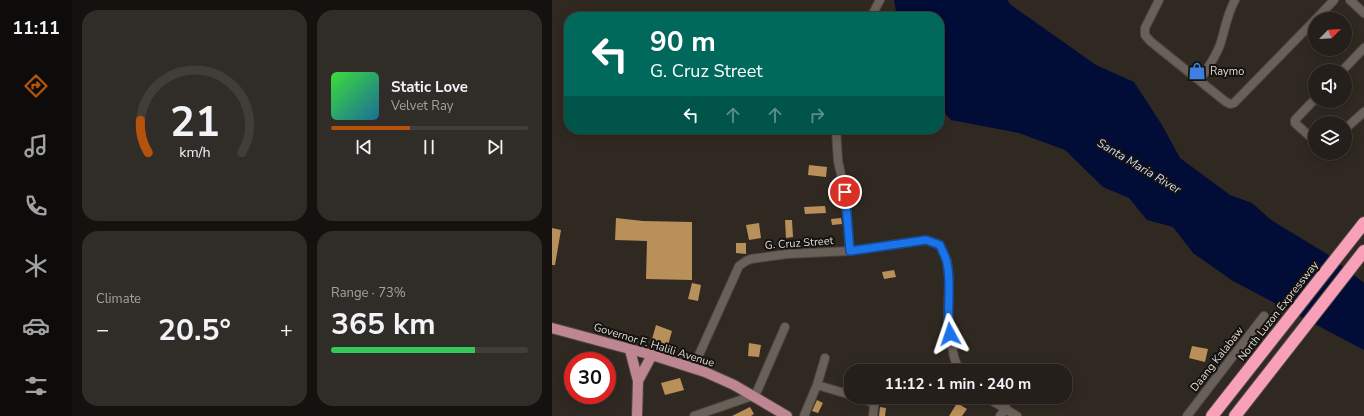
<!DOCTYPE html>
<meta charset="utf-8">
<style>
body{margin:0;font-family:"Nunito Sans",sans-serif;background:#302c27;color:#f1f3f6;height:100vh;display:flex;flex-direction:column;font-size:15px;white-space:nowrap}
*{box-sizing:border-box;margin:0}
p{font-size:13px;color:#a3a2a2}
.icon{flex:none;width:22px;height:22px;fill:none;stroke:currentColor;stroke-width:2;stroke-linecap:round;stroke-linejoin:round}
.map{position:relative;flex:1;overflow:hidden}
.drawer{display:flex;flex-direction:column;gap:10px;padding:10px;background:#14110e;width:480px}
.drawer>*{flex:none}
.hud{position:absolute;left:12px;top:12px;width:380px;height:122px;border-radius:16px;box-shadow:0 2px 10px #0003,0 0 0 1px #413d39;background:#00695c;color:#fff;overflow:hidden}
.needle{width:26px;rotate:66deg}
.controls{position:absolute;left:756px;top:12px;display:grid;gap:8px}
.controls a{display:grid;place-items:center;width:44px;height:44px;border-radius:50%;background:#241f1a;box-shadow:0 2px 10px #0003,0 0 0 1px #413d39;font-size:20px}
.speed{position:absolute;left:12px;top:352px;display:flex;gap:8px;font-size:20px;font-weight:700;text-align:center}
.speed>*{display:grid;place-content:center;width:52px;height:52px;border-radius:50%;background:#241f1a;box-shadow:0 2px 10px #0003,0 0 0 1px #413d39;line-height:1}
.speed .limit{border:6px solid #d22;background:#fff;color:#111}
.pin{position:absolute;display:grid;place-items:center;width:34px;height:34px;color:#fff;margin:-17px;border:2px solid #fff;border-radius:50%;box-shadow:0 1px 4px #0007}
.me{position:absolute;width:44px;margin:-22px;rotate:355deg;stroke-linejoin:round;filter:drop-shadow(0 0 3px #0008)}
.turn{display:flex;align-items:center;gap:14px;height:84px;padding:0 20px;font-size:18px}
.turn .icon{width:52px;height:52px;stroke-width:2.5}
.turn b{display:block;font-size:28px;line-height:34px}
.lanes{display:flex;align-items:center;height:38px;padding:0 20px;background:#0003;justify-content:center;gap:20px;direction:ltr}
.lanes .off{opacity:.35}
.big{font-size:30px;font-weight:700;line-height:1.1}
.drawer .widget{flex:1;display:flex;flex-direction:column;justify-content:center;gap:6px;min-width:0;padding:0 14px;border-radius:16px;background:#302c27}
.drawer .dial{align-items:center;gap:0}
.dial svg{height:104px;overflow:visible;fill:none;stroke:#413d39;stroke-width:7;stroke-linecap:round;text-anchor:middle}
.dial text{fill:#f1f3f6;stroke:none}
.song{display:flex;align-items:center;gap:12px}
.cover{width:48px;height:48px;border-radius:6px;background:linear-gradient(135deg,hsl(120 70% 55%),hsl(200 70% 35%))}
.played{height:4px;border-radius:2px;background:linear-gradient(90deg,#b45309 40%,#413d39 40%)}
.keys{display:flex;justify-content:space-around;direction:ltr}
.heat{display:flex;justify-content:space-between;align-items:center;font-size:22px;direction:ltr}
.charge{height:6px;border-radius:3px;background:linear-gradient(90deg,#34c759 73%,#413d39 0)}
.drawer .tiles{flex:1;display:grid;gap:10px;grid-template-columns:repeat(2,1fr)}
.trip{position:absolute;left:292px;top:364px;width:228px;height:40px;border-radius:16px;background:#241f1a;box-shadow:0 2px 10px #0003,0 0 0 1px #413d39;font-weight:700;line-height:40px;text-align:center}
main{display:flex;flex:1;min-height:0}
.menu{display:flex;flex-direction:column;width:72px;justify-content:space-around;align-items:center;background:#0e0c0a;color:#a3a2a2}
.menu .icon{width:28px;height:28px}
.menu .selected{color:#b45309}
.menu b{font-size:18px;color:#f1f3f6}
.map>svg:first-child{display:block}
.water{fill:#010c37}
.building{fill:#b99059}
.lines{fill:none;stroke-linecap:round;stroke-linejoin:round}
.minor-casing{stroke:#4c4641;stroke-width:10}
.primary-casing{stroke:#4c4641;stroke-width:12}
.motorway-casing{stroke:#4c4641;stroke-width:14}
.minor{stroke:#696059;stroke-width:8}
.primary{stroke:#be8691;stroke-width:10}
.motorway{stroke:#f7a0b7;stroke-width:12}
.route-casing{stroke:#114b97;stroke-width:10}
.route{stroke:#1a73e8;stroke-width:7}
.labels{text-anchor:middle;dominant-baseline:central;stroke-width:4;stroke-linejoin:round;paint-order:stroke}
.poi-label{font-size:11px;fill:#dfdad6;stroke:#16120f;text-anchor:start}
.street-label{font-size:11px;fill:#dfdad6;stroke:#16120f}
.water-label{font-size:12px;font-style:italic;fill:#ccdcfc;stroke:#16120f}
</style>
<main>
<nav class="menu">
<b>11:11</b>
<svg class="icon selected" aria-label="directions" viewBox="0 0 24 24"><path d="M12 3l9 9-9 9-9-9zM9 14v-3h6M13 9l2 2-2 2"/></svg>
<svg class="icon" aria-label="music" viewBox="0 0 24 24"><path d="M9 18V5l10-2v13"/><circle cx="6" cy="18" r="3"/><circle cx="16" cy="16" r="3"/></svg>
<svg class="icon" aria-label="phone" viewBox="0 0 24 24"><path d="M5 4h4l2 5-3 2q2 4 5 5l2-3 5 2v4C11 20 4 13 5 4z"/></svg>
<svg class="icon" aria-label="climate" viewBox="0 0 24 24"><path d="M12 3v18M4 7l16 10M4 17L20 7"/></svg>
<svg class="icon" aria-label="car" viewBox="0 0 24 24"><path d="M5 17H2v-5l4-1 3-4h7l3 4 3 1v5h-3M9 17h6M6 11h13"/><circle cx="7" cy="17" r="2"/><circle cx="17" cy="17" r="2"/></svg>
<svg class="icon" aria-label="filters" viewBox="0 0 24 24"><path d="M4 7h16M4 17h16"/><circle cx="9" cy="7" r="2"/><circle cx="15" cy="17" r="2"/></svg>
</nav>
<section class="drawer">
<div class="tiles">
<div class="widget dial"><svg viewBox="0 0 100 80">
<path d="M14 69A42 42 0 1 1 86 69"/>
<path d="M14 69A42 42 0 0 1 8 44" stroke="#b45309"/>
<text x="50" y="56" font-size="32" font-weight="700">21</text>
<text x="50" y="72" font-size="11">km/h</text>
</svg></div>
<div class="widget">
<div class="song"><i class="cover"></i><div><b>Static Love</b><p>Velvet Ray</p></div></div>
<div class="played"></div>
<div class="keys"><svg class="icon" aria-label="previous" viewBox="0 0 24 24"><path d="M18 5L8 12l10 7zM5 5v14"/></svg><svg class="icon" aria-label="pause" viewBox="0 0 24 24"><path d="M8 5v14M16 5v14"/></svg><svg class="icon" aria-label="next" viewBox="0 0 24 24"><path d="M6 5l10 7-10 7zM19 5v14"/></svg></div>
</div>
<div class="widget"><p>Climate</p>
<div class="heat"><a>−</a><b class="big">20.5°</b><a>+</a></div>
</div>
<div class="widget"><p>Range · 73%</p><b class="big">365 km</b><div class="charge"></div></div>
</div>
</section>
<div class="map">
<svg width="812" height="416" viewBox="0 0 812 416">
<rect width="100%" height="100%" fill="#302922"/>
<path class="water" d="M342 0H455L459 5 544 65 582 82 610 125 628 158 678 195 700 203 719 220 775 254 812 283V350L681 281 641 253 621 227 595 220 577 198 551 187 513 150 467 133 399 120 387 107V17H345Z"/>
<path class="building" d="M257 165 275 167 274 177 256 175Z
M273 206 274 213 253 214 252 207Z
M64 218 91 221 140 222V280L94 279 95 241 63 240Z
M289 218 290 224 280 225 279 219Z
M233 220H240L241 237 234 238Z
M207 223 209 238 197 240 194 225Z
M0 228 9 230 3 265H0Z
M184 243H194V254L184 253Z
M342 270 344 277 332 279 330 272Z
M140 283 149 285 146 301 136 299Z
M104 325 120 331 116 345 100 339Z
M674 340 684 342 677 353 671 352Z
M197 343 209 345 207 357 196 356Z
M640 346 656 349 653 362 637 358Z
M128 378 132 390 113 395 109 383Z
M265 400 271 403 266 413 260 411Z
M405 403 415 409 410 416H397Z
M198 407 202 414 199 416H180Z
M328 407 334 408 333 416H327Z"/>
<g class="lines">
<g class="minor-casing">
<path id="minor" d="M607 0 593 28V35L598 41 674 102 678 104 682 103 763 20
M798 0 812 13
M319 17 328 0
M764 19 782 0
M790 71 812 48
M648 80C655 69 663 58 668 45 673 30 675 14 683 0
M763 99 743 120V123L763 141
M284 129 286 161 293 192 298 251
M793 129 812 112
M141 368 187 266 194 261 199 259 235 254 298 251 374 240 388 245 395 261 397 278 396 322 402 357 407 371
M265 385 299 395
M304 397 322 403
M434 397 465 416
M142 416 200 396H203L233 327
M252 416 265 385 273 358
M321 416 323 397
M448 416 454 408
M635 416 712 316"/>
</g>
<g class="primary-casing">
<path id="primary" d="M0 328 100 355 153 372 182 385 235 416
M78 350 86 381 85 416
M86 381 100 355"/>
</g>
<g class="motorway-casing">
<path id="motorway" d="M660 416 812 223
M683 416 812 251"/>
</g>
<use href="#minor" class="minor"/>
<use href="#primary" class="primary"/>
<use href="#motorway" class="motorway"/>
</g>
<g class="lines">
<g class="route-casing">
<path id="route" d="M293 192 298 251 374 240 388 245C390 251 394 257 395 263 400 286 394 310 398 334"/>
</g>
<use href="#route" class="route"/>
</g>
<defs>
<g id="shop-bare" transform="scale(1.38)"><path d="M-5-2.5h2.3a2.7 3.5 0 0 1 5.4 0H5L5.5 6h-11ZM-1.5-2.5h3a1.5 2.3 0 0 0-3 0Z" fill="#3f7fe0" stroke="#16120f" stroke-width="2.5" paint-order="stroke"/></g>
</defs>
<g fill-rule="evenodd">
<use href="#shop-bare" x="645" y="71"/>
</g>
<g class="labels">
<g class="poi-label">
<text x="658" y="71">Raymo</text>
</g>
<g class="street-label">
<text transform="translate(247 243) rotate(-4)">G. Cruz Street</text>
<text transform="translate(726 311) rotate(-52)">North Luzon Expressway</text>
<text transform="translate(102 345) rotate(17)">Governor F. Halili Avenue</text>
<text transform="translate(665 359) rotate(-52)">Daang Kalabaw</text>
</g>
<g class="water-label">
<text transform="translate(587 166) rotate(31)">Santa Maria River</text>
</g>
</g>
</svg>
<div class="controls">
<a><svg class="needle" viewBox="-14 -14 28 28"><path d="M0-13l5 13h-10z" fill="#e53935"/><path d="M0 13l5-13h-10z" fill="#a3a2a2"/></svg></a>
<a><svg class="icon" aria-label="sound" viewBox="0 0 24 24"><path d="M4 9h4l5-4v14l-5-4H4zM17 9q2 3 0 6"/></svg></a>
<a><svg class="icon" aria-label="layers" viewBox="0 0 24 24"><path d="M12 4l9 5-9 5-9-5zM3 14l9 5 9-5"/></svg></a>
</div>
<div class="speed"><div class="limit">30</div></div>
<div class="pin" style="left:293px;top:192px;background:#d93025"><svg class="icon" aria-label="arrive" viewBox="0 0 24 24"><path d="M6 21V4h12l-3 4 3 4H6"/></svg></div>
<svg class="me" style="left:398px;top:334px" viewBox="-20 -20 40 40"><path d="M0-17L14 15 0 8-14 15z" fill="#1a73e8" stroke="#fff" stroke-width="4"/></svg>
<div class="trip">11:12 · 1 min · 240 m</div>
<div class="hud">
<div class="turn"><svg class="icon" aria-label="left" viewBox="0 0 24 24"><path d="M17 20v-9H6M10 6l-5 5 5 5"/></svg><div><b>90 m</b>G. Cruz Street</div></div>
<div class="lanes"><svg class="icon" aria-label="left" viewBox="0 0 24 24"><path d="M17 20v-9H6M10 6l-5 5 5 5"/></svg><svg class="icon off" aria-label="ahead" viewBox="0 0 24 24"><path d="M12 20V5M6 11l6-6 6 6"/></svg><svg class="icon off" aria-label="ahead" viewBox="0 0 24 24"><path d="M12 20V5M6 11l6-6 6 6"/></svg><svg class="icon off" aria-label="right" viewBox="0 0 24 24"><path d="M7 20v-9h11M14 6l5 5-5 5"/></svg></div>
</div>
</div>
</main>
